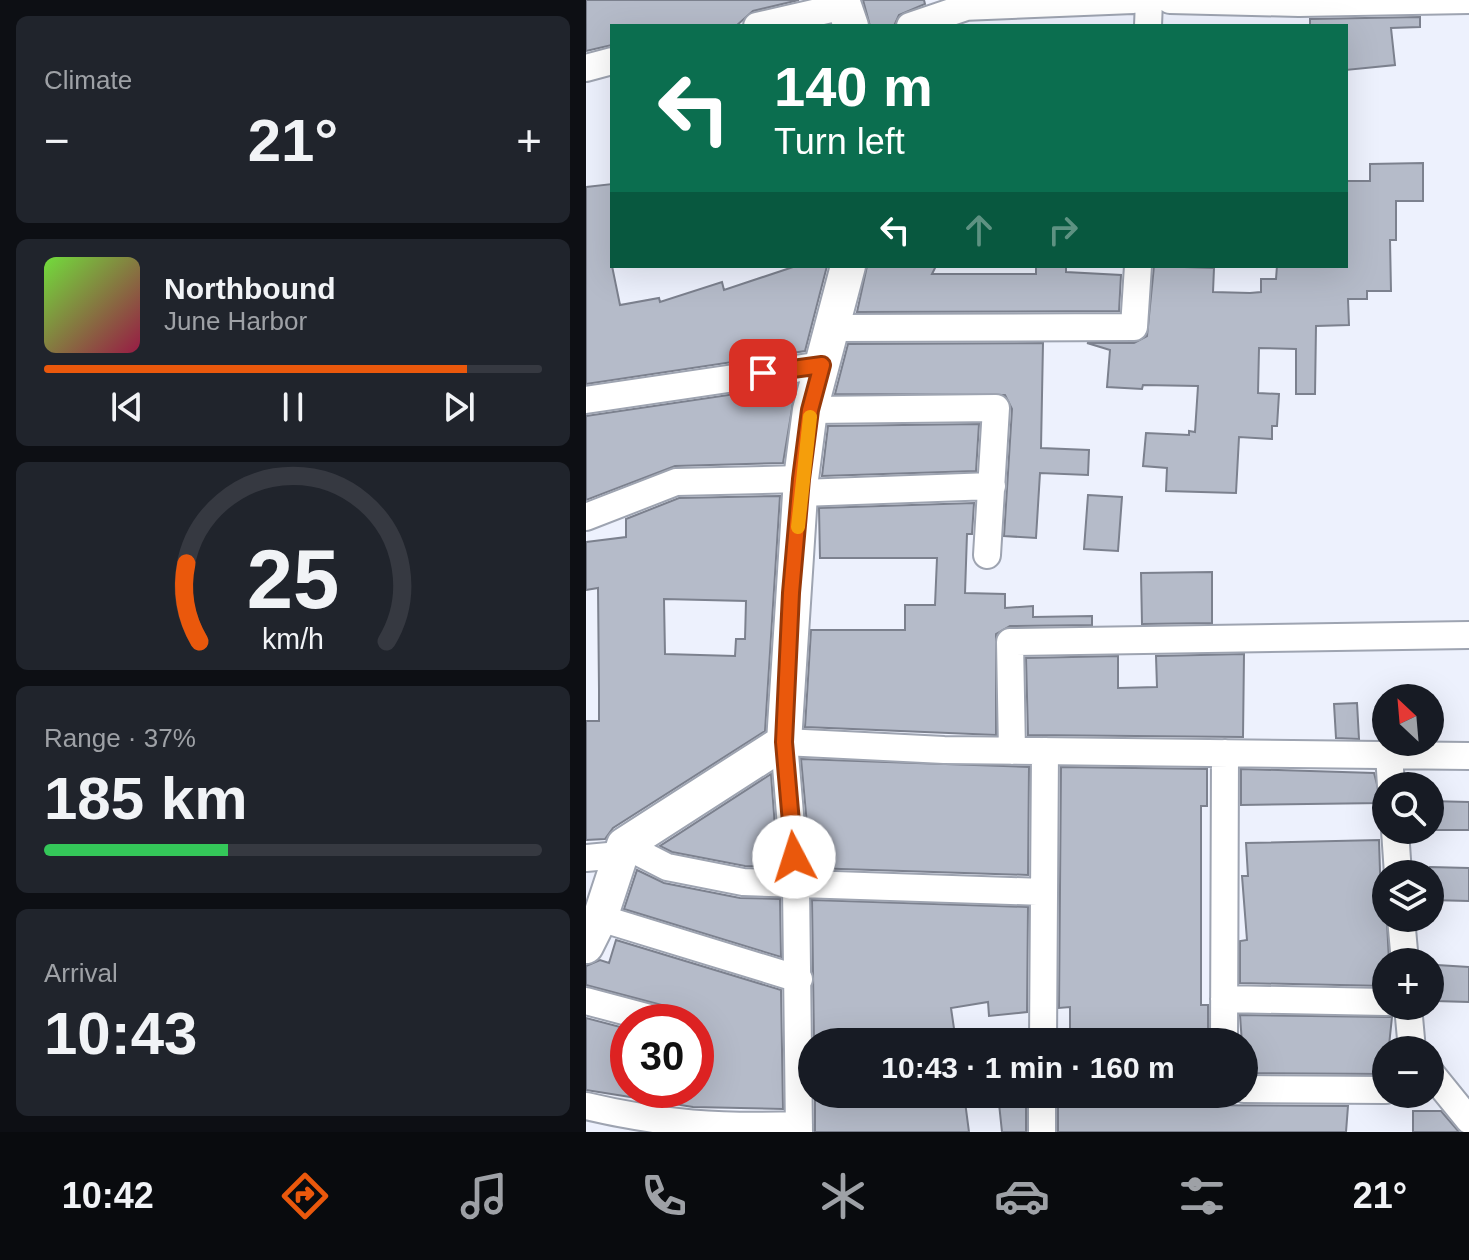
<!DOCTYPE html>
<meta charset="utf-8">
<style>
body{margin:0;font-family:Helvetica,sans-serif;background:#20242c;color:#f1f3f6;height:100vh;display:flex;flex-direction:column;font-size:30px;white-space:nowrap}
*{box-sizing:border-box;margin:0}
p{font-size:26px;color:#9ea1a6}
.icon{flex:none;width:44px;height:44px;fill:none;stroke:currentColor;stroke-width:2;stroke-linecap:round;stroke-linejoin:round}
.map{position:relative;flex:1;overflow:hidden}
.details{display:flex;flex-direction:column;gap:16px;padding:16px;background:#0d0f14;width:586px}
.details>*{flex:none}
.guide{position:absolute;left:24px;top:24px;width:738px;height:244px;border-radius:0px;box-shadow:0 8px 32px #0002;background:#0b6e4f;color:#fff;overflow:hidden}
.needle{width:52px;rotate:334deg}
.fabs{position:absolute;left:786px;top:684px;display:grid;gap:16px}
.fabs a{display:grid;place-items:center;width:72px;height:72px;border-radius:50%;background:#171b24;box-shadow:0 8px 32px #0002;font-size:40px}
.speed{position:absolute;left:24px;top:1004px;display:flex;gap:16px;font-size:40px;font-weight:700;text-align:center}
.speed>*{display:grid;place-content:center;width:104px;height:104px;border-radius:50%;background:#171b24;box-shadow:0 8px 32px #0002;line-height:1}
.speed .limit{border:12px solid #d22;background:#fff;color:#111}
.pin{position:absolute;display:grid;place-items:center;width:68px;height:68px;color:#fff;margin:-34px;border-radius:16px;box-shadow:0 4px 12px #0006}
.me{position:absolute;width:88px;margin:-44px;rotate:355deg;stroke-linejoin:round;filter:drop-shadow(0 0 6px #0008)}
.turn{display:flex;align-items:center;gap:28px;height:168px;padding:0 32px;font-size:36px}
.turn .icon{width:104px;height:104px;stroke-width:2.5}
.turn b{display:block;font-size:56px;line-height:68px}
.lanes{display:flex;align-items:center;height:76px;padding:0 32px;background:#0003;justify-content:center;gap:40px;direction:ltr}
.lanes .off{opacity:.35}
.big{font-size:60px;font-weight:700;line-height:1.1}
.details .tile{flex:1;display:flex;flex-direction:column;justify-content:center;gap:12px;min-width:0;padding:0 28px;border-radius:12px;background:#20242c}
.details .dial{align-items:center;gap:0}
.dial svg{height:208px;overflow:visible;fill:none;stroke:#363941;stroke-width:7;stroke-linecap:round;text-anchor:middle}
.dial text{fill:#f1f3f6;stroke:none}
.song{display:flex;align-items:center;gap:24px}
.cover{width:96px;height:96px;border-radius:12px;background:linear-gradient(135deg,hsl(100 70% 55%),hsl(340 70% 35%))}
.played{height:8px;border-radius:4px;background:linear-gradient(90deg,#ea580c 85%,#363941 85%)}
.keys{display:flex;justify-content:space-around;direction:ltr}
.heat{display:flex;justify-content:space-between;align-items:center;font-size:44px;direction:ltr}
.charge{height:12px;border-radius:6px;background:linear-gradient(90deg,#34c759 37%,#363941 0)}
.trip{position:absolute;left:212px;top:1028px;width:460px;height:80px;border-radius:40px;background:#171b24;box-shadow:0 8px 32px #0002;font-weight:700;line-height:80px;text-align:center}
.tab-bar{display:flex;height:128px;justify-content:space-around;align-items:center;background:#090b0e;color:#9ea1a6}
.tab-bar .icon{width:56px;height:56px}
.tab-bar .on{color:#ea580c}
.tab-bar b{font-size:36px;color:#f1f3f6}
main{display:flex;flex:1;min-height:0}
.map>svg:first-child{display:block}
.building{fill:#b5bbc9;stroke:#7c818e;stroke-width:2;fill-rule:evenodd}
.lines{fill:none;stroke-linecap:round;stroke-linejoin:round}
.minor-casing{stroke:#9ea4b1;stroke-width:30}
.tertiary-casing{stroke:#9ea4b1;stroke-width:38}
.minor{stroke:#fff;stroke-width:26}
.tertiary{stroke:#fff;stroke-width:34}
.route-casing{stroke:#983908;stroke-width:20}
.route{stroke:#ea580c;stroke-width:14}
.slow{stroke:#f59e0b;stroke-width:14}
</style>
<main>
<section class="details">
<div class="tile"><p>Climate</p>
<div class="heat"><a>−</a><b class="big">21°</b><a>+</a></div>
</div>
<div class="tile">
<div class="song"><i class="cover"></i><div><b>Northbound</b><p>June Harbor</p></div></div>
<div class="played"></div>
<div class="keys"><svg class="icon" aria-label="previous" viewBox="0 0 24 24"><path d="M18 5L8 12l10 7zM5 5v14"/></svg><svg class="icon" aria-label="pause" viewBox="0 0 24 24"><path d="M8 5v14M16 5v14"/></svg><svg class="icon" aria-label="next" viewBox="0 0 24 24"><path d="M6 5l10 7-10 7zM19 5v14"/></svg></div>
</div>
<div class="tile dial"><svg viewBox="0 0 100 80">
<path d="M14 69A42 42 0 1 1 86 69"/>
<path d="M14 69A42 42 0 0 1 9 39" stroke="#ea580c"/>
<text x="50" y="56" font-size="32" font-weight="700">25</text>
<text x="50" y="72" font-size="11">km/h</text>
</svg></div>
<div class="tile"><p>Range · 37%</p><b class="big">185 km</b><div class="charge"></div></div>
<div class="tile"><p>Arrival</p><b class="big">10:43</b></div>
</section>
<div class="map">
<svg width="883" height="1132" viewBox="0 0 883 1132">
<rect width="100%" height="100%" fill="#edf1fd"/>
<path class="building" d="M0 0H213L167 11 150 26H26V45L0 51Z
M277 0H338L339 4 313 15 308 26H284Z
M834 17V27L805 28 809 65 760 70V26H724V19Z
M837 163V201H810V240H804L805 291H781V299H762L763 325 730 326 729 394H710V349L673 348 672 393 693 394 691 426H686V439L653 437 650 493 580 491 581 468 557 466 560 433 603 435V431L609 432 612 386 557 385 556 389 521 387 524 350 501 343H548L561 336 568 266 628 268 627 292 664 293 675 292V279H690L691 266H760V181H784V164Z
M26 184V266L34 305 73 298 74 302 136 282 138 290 210 266H241L219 351 0 384V187Z
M281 266H350L346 274H450V266H480V272L535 275 533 311 271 312Z
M457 343 455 448 503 450 502 475 454 473 450 538 418 536 426 409 419 395 249 394 262 344Z
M210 385 197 463 89 466 0 500V416Z
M393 424 390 471 236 476 242 426Z
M502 495 536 497 532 551 498 549Z
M194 496 179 731 27 828 19 839 0 840V721H13V690L12 588 0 590V542L40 537V519L93 498ZM78 599 160 601 159 639H150L149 656 79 654Z
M388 503 386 534H381L379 593 419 594V608L447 606V617L506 616V625L424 626 410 634V735L219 727 225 630H319V605H349L351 558H234L233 508Z
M626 572V623L556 624 555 573Z
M658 654 657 737 442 735 440 658 532 656V688L571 687 570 656Z
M771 703 773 739 750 738 748 704Z
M215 759 443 767 442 875 225 868Z
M475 767 621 769V806H615V1005H622V1042H484V1007L473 1008Z
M655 769 788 773 796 803 655 805Z
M185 774 192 867 159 866 86 852 74 846Z
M844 801 883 802V830H844Z
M793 840 795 902 800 901 803 962H800V986L654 983V941L661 940 656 876H662L660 843Z
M844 867 883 868V901L844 900Z
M51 870 78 883 154 898 194 899 195 957 38 909Z
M226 900 442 907 441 1012 403 1016 402 1002 365 1008 370 1042H228Z
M30 940 195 990 197 1109 107 1107 0 1090V1018L42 1029V1090H110V1022L95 1020 83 1007 0 985V966L14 960 23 963Z
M851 965 883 967V1002L849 1001Z
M654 1015 806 1017 800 1074 658 1073Z
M229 1094H378L383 1132H229Z
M412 1094H440V1132H416Z
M472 1106 560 1105 762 1106 760 1132H472Z
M827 1111H855L873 1132H827Z"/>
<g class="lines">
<g class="minor-casing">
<path id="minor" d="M584 0 713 3 883 0
M376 7 547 0
M171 26 258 6
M324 26 392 3
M562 26 563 0
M0 68 26 61
M246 328 548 327 552 266
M0 400 236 365
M224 410 410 408 401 555
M215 493 406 486
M0 517 90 482 215 479
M426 751 424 642 883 635
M803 753 805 786
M809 830 812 874
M38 845 81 867 157 882 458 892
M0 858 33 855
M14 918 213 979
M815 918 819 962
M638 999 800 1002
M0 1001 79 1022
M822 1006 826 1050
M457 1042 459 751
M638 1042 639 753
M844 1072 883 1120
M658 1089 800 1090
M0 1106C75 1124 137 1128 213 1125
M213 1132 210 886 198 742 358 750 883 756
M456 1132V1094"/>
</g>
<g class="tertiary-casing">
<path id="tertiary" d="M256 0 265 26
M0 946 14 918 38 845 198 742 215 479 224 410 262 266"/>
</g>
<use href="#minor" class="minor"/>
<use href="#tertiary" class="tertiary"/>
</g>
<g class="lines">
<g class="route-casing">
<path id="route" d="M177 373 236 365 224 410 215 479 205 593 198 742 208 857"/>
</g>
<use href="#route" class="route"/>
<path class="slow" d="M212 527 224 417"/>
</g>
</svg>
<div class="fabs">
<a><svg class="needle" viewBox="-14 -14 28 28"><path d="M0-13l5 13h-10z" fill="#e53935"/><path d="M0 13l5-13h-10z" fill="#9ea1a6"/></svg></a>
<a><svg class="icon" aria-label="search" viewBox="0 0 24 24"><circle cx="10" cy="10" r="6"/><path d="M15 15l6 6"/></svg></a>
<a><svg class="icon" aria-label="layers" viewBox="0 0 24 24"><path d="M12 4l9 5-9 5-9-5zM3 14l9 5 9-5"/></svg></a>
<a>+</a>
<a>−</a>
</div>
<div class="speed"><div class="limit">30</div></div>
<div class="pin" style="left:177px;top:373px;background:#d93025"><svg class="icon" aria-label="arrive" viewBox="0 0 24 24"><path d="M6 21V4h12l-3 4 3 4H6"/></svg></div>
<svg class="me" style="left:208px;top:857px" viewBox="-20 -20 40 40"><circle r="19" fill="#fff"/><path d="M0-13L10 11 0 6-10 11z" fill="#ea580c"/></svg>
<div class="trip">10:43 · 1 min · 160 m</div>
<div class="guide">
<div class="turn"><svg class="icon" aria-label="left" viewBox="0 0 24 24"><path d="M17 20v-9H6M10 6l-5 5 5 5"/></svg><div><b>140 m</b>Turn left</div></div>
<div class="lanes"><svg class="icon" aria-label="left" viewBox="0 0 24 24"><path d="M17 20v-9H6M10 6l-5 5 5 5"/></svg><svg class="icon off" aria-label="ahead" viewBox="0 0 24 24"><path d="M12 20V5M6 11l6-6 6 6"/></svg><svg class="icon off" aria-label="right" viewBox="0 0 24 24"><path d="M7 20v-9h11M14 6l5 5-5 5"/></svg></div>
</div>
</div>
</main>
<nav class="tab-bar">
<b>10:42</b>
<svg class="icon on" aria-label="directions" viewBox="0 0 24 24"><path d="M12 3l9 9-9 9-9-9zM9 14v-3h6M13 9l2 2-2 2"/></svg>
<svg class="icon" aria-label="music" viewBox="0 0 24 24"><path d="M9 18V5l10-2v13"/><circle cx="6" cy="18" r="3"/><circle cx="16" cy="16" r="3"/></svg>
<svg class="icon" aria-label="phone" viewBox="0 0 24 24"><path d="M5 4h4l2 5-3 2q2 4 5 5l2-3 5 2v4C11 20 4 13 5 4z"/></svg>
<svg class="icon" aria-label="climate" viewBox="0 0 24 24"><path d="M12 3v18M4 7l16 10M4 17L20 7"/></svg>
<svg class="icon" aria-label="car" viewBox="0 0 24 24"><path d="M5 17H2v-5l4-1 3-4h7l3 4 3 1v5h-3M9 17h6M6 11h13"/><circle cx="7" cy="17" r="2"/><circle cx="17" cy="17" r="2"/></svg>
<svg class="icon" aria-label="filters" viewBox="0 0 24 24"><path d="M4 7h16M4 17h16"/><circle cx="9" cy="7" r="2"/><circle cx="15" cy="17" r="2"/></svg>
<b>21°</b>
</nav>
